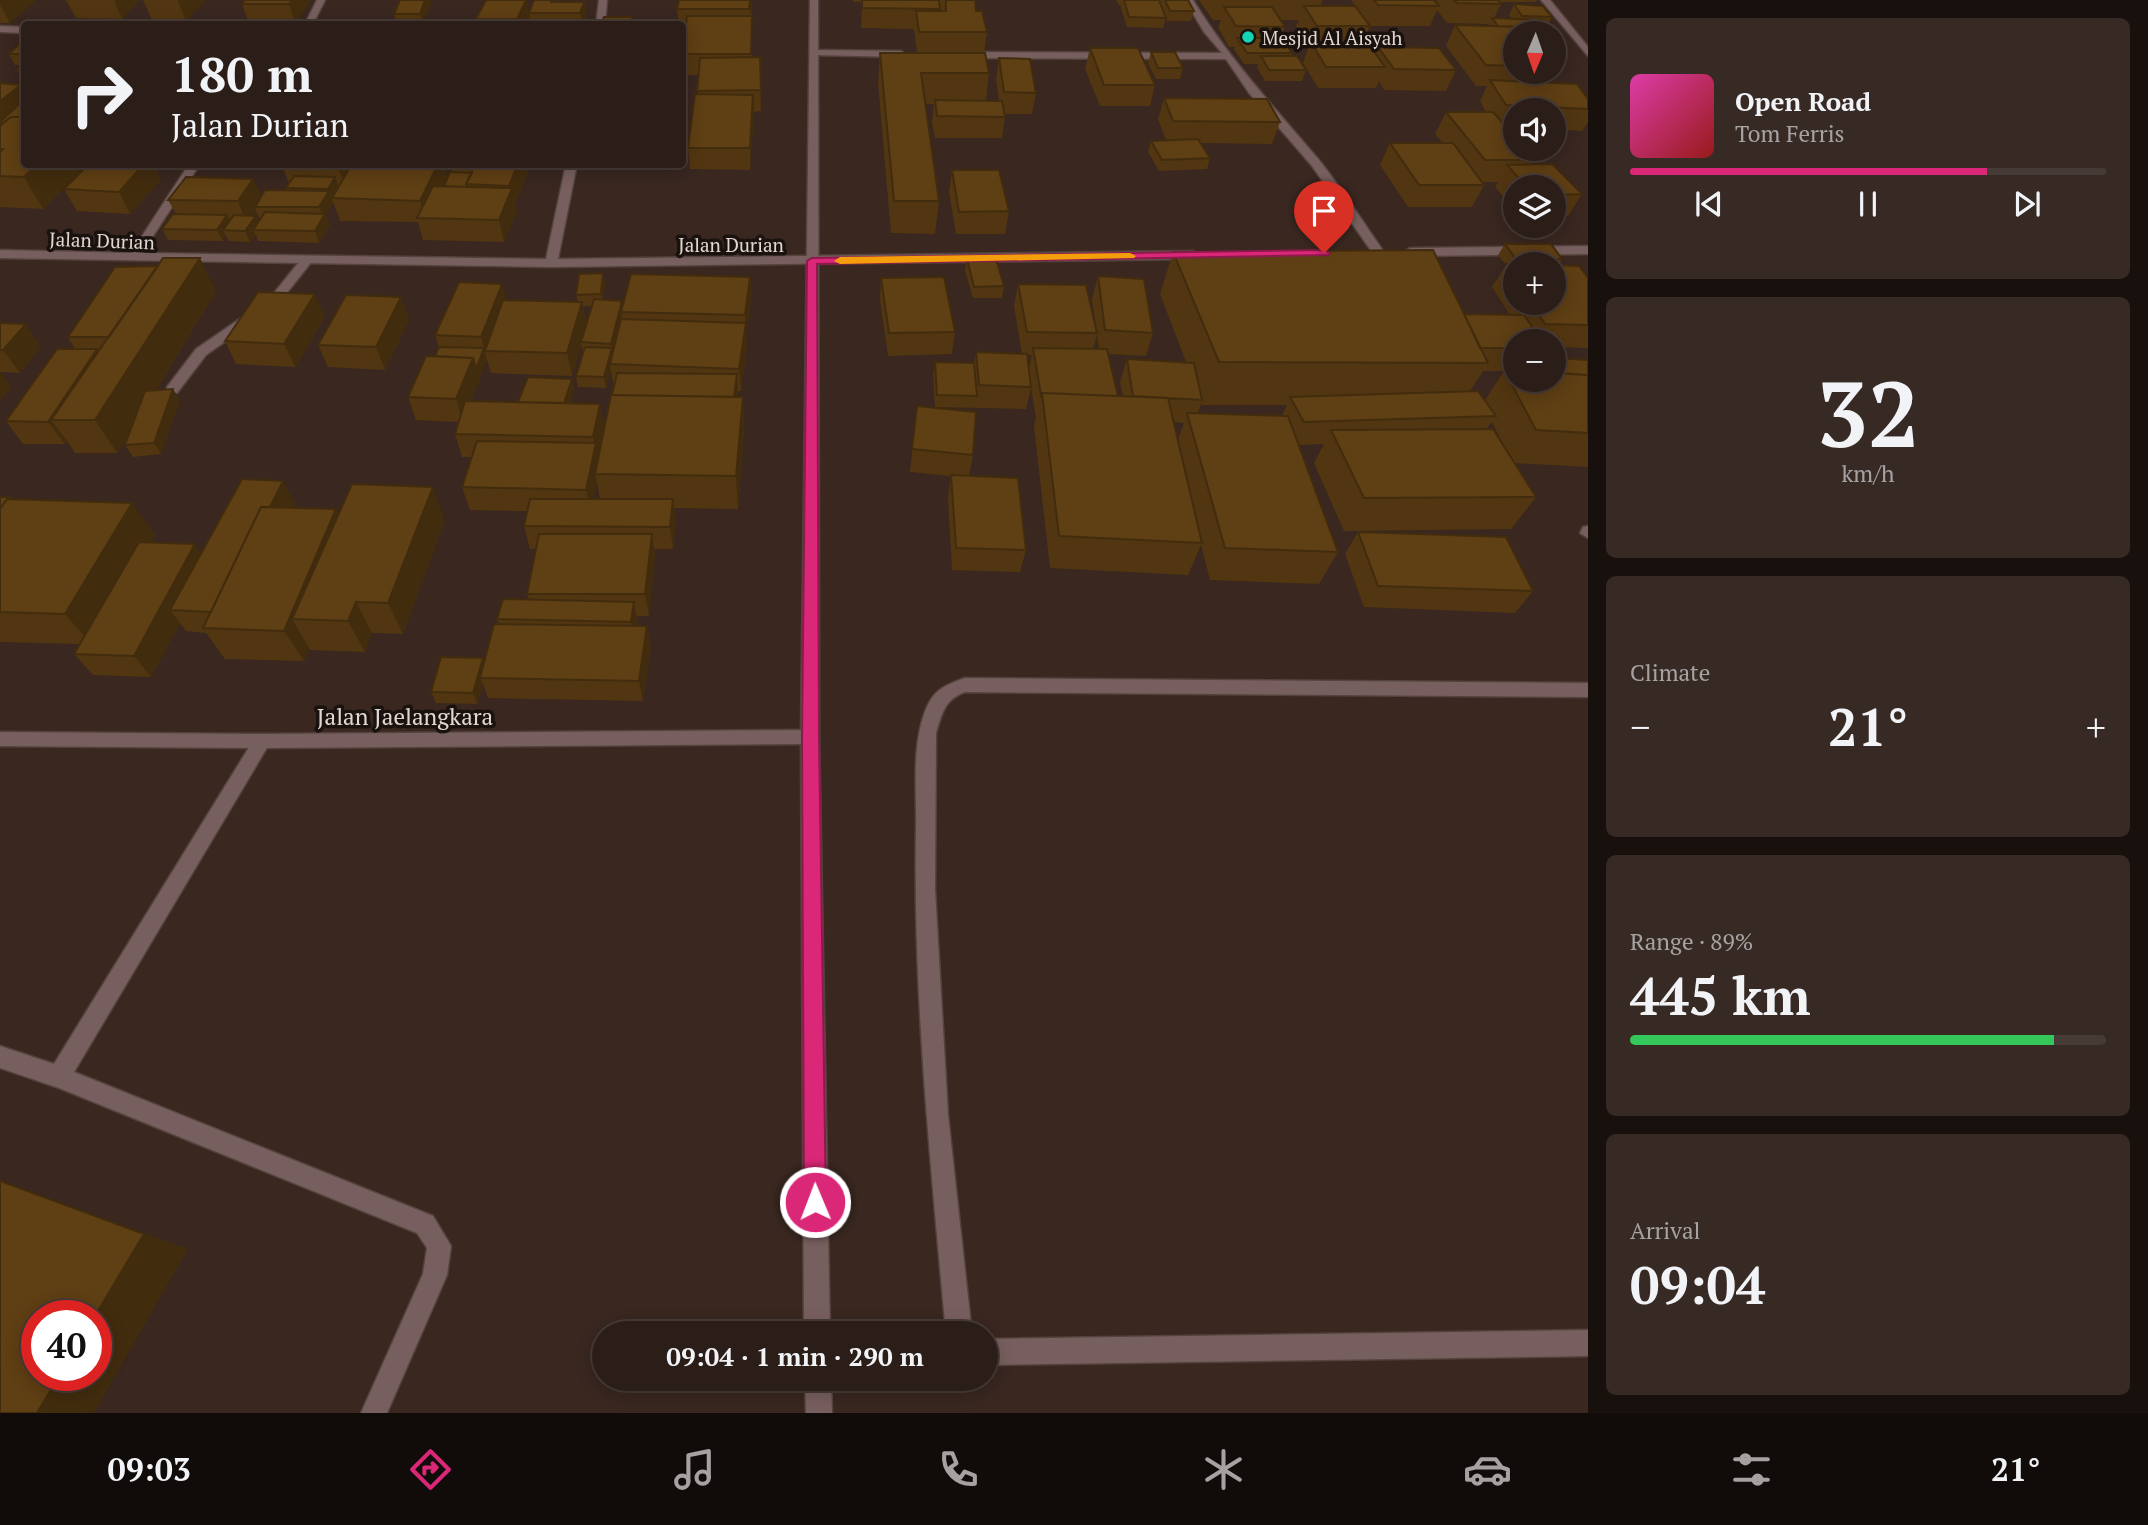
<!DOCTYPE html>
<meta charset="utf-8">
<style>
body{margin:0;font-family:"PT Serif",serif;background:#372a25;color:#f1f3f6;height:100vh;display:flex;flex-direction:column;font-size:26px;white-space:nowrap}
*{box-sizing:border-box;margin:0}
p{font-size:23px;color:#a6a2a2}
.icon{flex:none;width:38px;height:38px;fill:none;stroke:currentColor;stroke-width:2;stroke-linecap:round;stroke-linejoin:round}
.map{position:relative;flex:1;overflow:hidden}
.side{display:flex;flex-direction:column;gap:18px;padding:18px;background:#18100d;width:560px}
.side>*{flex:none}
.top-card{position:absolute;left:21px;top:21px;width:665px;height:147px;border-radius:7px;box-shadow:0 4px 18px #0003,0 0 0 2px #473b37;background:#2b1d18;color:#f1f3f6;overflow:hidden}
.needle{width:46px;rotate:182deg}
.buttons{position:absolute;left:1503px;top:21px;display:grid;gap:14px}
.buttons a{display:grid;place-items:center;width:63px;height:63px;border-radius:50%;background:#2b1d18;box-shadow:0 4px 18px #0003,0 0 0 2px #473b37;font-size:35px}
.speed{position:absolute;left:21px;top:1300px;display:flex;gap:14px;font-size:35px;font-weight:700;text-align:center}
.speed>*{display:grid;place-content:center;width:91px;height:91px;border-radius:50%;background:#2b1d18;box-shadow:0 4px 18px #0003,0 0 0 2px #473b37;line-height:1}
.speed .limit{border:10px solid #d22;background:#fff;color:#111}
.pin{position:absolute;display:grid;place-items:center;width:60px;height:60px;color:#fff;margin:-72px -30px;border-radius:50% 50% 50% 0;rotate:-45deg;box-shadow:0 0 7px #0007}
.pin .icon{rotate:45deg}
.me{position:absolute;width:77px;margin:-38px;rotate:359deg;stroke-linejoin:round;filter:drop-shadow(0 0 5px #0008)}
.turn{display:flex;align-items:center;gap:24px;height:147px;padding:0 35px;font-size:32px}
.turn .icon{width:91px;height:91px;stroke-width:2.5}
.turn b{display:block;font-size:49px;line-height:60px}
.big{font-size:52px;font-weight:600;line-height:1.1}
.side .widget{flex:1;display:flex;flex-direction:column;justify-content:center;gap:10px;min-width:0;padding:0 24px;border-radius:10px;background:#372a25}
.side .dial{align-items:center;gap:0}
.dial b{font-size:91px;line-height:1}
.song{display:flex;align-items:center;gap:21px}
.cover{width:84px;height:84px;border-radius:10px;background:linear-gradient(135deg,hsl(320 70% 55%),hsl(0 70% 35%))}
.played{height:7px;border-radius:4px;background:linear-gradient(90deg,#db2777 75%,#473b37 75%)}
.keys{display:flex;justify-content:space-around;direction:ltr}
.heat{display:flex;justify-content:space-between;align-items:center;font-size:38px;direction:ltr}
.charge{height:10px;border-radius:5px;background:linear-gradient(90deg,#34c759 89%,#473b37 0)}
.trip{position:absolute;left:592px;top:1321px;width:406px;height:70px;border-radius:35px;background:#2b1d18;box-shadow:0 4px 18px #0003,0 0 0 2px #473b37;font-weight:600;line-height:70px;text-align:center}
.menu{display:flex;height:112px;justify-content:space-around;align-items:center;background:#110c0a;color:#a6a2a2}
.menu .icon{width:49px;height:49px}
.menu .selected{color:#db2777}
.menu b{font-size:32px;color:#f1f3f6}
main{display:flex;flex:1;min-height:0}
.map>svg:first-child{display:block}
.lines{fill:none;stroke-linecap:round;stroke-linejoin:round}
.service-casing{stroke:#54433c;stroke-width:3}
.minor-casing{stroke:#54433c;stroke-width:3}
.tertiary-casing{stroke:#54433c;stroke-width:3}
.service{fill:#785f5f;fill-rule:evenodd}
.minor{fill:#785f5f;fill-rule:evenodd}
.tertiary{fill:#785f5f;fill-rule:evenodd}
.wall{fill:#523611;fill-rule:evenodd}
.shaded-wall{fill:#422c0e}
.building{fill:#5f3f14;stroke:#422c0e;stroke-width:2}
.route{fill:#db2777;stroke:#8e194d;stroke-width:2}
.slow{fill:#f59e0b}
.poi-dot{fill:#12d5b4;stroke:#1a120f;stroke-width:2.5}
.labels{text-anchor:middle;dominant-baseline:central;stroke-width:7;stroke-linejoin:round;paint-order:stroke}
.far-poi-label{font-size:19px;fill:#e1d6d1;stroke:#1a120f;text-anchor:start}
.far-street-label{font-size:19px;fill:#e1d6d1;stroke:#1a120f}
.street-label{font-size:23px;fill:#e1d6d1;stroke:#1a120f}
</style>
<main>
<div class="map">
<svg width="1588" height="1413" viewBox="0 0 1588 1413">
<rect width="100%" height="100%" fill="#392720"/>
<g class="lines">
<g class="service-casing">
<path id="service" d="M303 257 313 260 278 304 206 355 177 393H167V387L196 349 270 298Z
M262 734 268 736 271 741 268 746 74 1072 433 1216 451 1246 447 1275 387 1413H361L423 1274 427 1248 417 1233 59 1088 0 1068V1046L54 1064 256 736Z"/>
</g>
<g class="minor-casing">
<path id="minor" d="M317 0H325L313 24H305Z
M599 0H607L605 24H596Z
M1185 0H1193C1229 59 1275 108 1319 160 1342 189 1363 222 1384 252L1382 255H1374L1312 166 1249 93 1226 59 964 58 959 55 964 52 1222 53 1204 32Z
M1541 0H1550L1588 47V56Z
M0 26 24 27V33L0 32Z
M816 50 901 51 906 54 901 57 813 55 811 53Z
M189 164H200L142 253 546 259 566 164H577L558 259 1193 251 1199 255 1193 259 551 267 0 258V250L131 253Z
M1588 246V254L1410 256 1404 252 1410 248Z
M1588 526V538L1580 533 1583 527Z
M965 678 1588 683V697L965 692C945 699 942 713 936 733L935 889 948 1115 972 1334H946C931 1166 913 998 916 830 917 791 911 746 926 709 934 689 946 685 965 678Z
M810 730 816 732 819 737 816 742 810 744 262 748 0 746V732L262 734Z
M1588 1330V1356L985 1365V1339Z"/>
</g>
<g class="tertiary-casing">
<path id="tertiary" d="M810 0H818L819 737 830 1334H804L801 737Z
M805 1379H831L832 1413H806Z"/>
</g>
<use href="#service" class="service"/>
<use href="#minor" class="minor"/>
<use href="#tertiary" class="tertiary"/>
</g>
<path class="wall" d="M0 0 10 23H0Z
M66 0H140L122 19 76 18Z
M143 0H206L186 21 152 20Z
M245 0H311L296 24H249L242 4Z
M400 0H430L431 3 423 24H397L394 14Z
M559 0V2H584L587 22 586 24H531L530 19 528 24H478L476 19 530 12Z
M853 0H975L976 11 987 32 984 53 917 52 914 29 861 28 862 2H853Z
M1116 0H1188L1194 11 1191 21H1167L1166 18 1163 28 1127 27 1121 8V5H1119Z
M1199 0H1323L1320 6 1370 26 1363 43 1375 54 1378 47 1456 70 1446 91 1384 90 1379 81 1376 88H1318L1303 63 1309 46 1296 26 1299 20H1281L1285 27 1281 38 1292 53 1291 56 1306 70 1302 81H1265L1257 67 1258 64H1244L1234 49 1235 47H1229L1218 27 1221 20H1213Z
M1351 0H1434L1436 3 1437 0H1537L1536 2H1499L1501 4 1494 18 1512 19 1509 15 1514 4 1552 17 1547 26 1552 32V33H1516V72H1541L1535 82 1588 99V122L1582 131 1554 129V110H1516V127H1506L1535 160 1532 165 1582 194 1568 216 1554 217V187H1516V211L1495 187 1498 182H1482L1484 185 1472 207H1408L1380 165 1390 143H1443L1435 134 1446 112H1486L1480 101 1487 86H1476L1446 46 1455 25 1488 26 1489 24 1447 23 1437 10 1430 26H1370Z
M752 7V57H760L761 111 754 112 750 170 690 169 688 148 698 94V75H685L683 54 686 30H682V24H679L677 9Z
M24 42V84L17 70 23 65H15L9 54Z
M1554 42 1561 50 1554 63Z
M1090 48 1155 85 1150 106H1100L1085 69Z
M1151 52 1183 68 1180 79H1156L1148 63Z
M880 53 989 73 986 101H999L996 79 999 58 1036 93 1032 114H1005V117L1002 138H935L932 122 934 104H925L939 201 935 234 891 233 878 83Z
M0 83 21 85 24 91V164H153L161 180 130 214 77 211 64 189 84 170H83L43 209 0 207Z
M1164 98 1280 122 1272 144 1200 143 1210 158 1207 169 1159 171 1148 152 1151 141 1166 140 1158 119Z
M281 164H444L447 179 452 172 450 166 530 167 515 204 517 210 504 242 423 240 418 222 340 221 332 199 333 202 326 215 330 225 319 243 258 241 256 235 250 242 229 241 226 236 223 241 168 240 162 229 176 214 168 200 253 179 261 197 287 190 286 188 289 183ZM256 211 259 218H261L259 222 253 216Z
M952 170 1009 211 1005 234H956L949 192Z
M1505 244 1562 259 1558 266 1588 278V348L1554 347V341H1516V380L1588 360V467L1514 463 1536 497 1511 529 1344 531 1314 463 1324 444 1299 445 1338 552 1319 584 1210 580 1201 545 1188 575 1050 568 1034 426 1036 418 1031 388 1026 409 935 407 933 374 935 362 974 363 976 352 1022 354 1014 306 1018 284 1096 326 1092 299 1098 276 1153 333 1146 356 1108 354 1118 396H1123L1120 382 1127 359 1186 362 1160 294 1173 252 1464 314 1510 315 1492 287 1506 265 1498 255ZM1516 264H1554V303H1516ZM1097 335 1099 349H1093ZM1027 355H1032L1029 368ZM1483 371H1504L1485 400 1470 391ZM1202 402V405H1287L1282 415 1198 413ZM1174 422 1184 423 1178 439ZM1492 422 1504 446 1486 429Z
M967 259 1004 286 1002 298H973L965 270Z
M603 273 605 284 603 300 623 307 750 277 751 300 746 334 747 346 741 391H738V397H743L744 430 738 509 674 508 676 522 673 549H654L655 556 649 616H637L638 626H647L651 648 643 701 488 698 483 684 477 704 436 703 431 692 484 662 499 624 497 619 529 600 527 594 536 549H530L524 526 527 511 470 510 462 487 471 457H462L455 434 459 422 416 420 408 397 435 356 439 347 435 335 506 300 578 302 576 295ZM583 306H592L586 324ZM581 344 583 353 576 376 578 387 606 388 611 371 614 387 604 426 600 404 570 403 574 390 572 379 518 402 471 401 487 360 491 373 572 376ZM597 482 600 499H593Z
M881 278 955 332 952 354 888 356 880 300Z
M216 291 156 390 180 400 161 454 133 457 125 445 130 432 117 453H75L67 441 65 444H23L6 421 75 349 68 337Z
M401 297 409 320 385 370 328 367 318 345Z
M325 317 295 367 236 364 225 341Z
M0 323 41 347 20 373 0 372 11 387 0 401Z
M917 406 973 455 969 476 1026 550 1020 572 952 570 948 498 951 476 910 472Z
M0 497H10L12 499 155 535 151 542 201 553 295 503 293 508 338 514 445 520 403 634 372 633 365 652 310 650 309 648 304 661 225 659 206 633 186 631 180 623 151 677 93 675 74 654 79 644 0 642Z
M1358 532 1533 591 1515 613 1364 607 1345 554Z"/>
<path class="shaded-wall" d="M2 0H37L10 23 0 5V2Z
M114 0H140L122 19Z
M178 0H206L186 21 178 1Z
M292 0H311L296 24 289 4Z
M425 0H430L431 3 423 24 420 14Z
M526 0H527L530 19 528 24H518L517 19Z
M750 0H751L752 7 750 30Z
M584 2 587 22 586 24H582L580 13Z
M21 85 24 91V113L0 125V101Z
M753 95 754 116 750 170V148Z
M37 164H80L83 170 43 209 24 177Z
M140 164H153L161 180 130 214 119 192Z
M337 164H357L345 187Z
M438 164H444L447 179 429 218H425L420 201Z
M518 164H530V167L515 204 517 210 504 242 499 220 511 191 509 186Z
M335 177 339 188 332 199 333 202 326 215 330 225 319 243 315 231 323 217 319 207 329 192 328 189Z
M253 179 263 201 255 207 256 211 247 224 238 201Z
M227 215 233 226 223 230 226 236 223 241 217 230Z
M256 216 261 227 253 230 256 235 250 242 245 231Z
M200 258 216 291 117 453 95 420Z
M603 273 605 284 603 306 601 294Z
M750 277 751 300 746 334 747 346 741 391 739 369 745 327V315Z
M502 284 508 306 485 351 487 360 463 422 456 399 473 358 484 348 481 337Z
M315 294 325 317 295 367 284 344Z
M401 297 409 320 385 370 376 347Z
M622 301 624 312H621L622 317 610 364 611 371 606 388 604 377 612 350 611 344Z
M582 302 586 325 572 376 567 353Z
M26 324 41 347 20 373 3 350Z
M97 349 111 371 51 420 67 441 65 444 48 422Z
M0 372 11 387 0 401Z
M737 374 738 397 734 401Z
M572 379 574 390 564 422 561 410Z
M173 389 180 400 161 454 154 443Z
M743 397 744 430 738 509 736 476Z
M600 404 604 426 595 474 597 482 591 512 586 490 595 446 593 437Z
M283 481 295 503 233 629 216 612Z
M433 487 445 520 403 634 388 603Z
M673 499 676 522 673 549 670 527Z
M132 503 155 535 92 645 65 614Z
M336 509 351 541 292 619 309 648 304 661 284 631Z
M652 534 655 556 649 616 645 594Z
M195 544 209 566 170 610 180 623 151 677 134 656Z
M356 602 372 633 365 652 348 621Z
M634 602 638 624 635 643 631 622Z
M647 626 651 648 643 701 639 681Z
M483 658 487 669 480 678 483 684 477 704 473 693Z
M0 1180 188 1249 94 1413H37L59 1376H96V1316H95Z"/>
<path class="building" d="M245 0H292L289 4H242Z
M400 0H425L420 14H394Z
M486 0H526L517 19H476Z
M534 0H551V2H584L580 13H529Z
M679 0H750L749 9H677Z
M862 0H939L940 9 862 8Z
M946 0H975L976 11H982L987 32H919L916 11H946Z
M1124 0H1159L1166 18 1129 17Z
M1165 0H1188L1194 11H1170Z
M1374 0H1434L1439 6 1378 5Z
M1454 0H1498L1501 4 1457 3Z
M1514 4 1543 6 1552 17 1522 16Z
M1304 6H1355L1370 26H1317Z
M1224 7H1272L1285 27 1236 26Z
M687 16H752L751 54H683Z
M604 17H632L631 24H602Z
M1492 18 1542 20 1552 32 1525 31 1522 27 1498 26Z
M1455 25 1522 27 1527 33H1516V66L1486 65Z
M1237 38H1282L1292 53H1247Z
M22 42H24V54H9Z
M1311 42 1368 43 1385 67H1326Z
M1554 42 1561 50H1554Z
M1378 47 1439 48 1456 70 1394 69Z
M1090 48H1138L1155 85H1104Z
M1151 52H1175L1183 68H1158Z
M880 53H985L989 73H921L939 201H894Z
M1261 56H1297L1306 70H1269Z
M760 57 761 90 697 91 700 58Z
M999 58 1030 59 1036 93 1004 92Z
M24 64V70H17Z
M1490 80 1577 84 1588 99V109L1506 105Z
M0 83 21 85 0 101Z
M695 94 753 95 750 148H688Z
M1164 98 1267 99 1280 122 1173 121Z
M24 100V117H11L0 125V122Z
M935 100 1002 101 1005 117 937 116Z
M1446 112H1493L1516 138V149H1525L1535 160H1485Z
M11 117H24V164H37L24 177 0 176V152L3 149H0V126Z
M1198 139 1210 158 1162 160 1151 141Z
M1390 143H1453L1484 185H1419Z
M89 164H144L119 192 64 189Z
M352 164H438L420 201 332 198Z
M451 164H475L474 168 450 166Z
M475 164H518L509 186 466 184Z
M1552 164 1582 194 1554 195V187H1527L1507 165Z
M952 170H999L1009 211 959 212Z
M450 172 472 173 466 184 467 187 444 186Z
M294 176 335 177 328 189 286 188Z
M186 177 253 179 238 201 168 200Z
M433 186 512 188 499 220 417 218Z
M265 190 329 191 319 207H255Z
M265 212 325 214 315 231 253 230Z
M173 214 227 215 217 230 162 229Z
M234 215 256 216 245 231 223 230Z
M1505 244H1551L1562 259H1516Z
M1433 250 1488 363 1219 362 1173 252Z
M163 258H200L95 420H51Z
M967 259H996L1004 286 974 287Z
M1506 264 1516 265V279Z
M1554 265 1579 266 1588 278V325L1545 324 1531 303H1554Z
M158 266 109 337H68L115 267Z
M603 273 601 294 576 295 579 274Z
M631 274 750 277 745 315 621 312Z
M1098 276 1144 279 1153 333 1105 330Z
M944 277 955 332 889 333 881 278Z
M459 282 502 284 481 337 435 335Z
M1018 284 1086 285 1097 333 1027 332Z
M258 292 315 294 284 344 225 341Z
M346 295 401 297 376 347 318 345Z
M594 299 622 301 611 344 581 342Z
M503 300 582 302 567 353 485 351Z
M1464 314 1524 315 1542 341H1516V348H1480Z
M621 319 746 323 739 369 610 364Z
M0 323 26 324 3 350H0Z
M439 347 484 348 476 369 473 358 435 356Z
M585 347 612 348 604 377 576 376Z
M1033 348 1107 349 1118 396 1042 393 1041 395Z
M57 349H97L48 422 6 421Z
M976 352 1027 354 1031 387 979 385Z
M426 356 473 358 456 399 408 397Z
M1554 358 1588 360V375L1554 373Z
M1127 359 1194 363 1202 400 1133 396Z
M935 362 974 363 977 396 937 395Z
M1504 370 1516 371V380H1554V373L1588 375V433L1536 430Z
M617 373 737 374 734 397 612 395Z
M528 377 572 379 564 403 518 402Z
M173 389 154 443 125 445 145 391Z
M1478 391 1496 416 1304 422 1290 397Z
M1042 393 1168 398 1202 543 1059 536Z
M611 395 743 397 736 476 595 474Z
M465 401 600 404 593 437 455 434Z
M917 406 976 412 973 455 912 449Z
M1187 413 1288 416 1338 552 1225 548Z
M1493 429 1536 497 1364 498 1331 430Z
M477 441 596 443 586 490 462 487Z
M951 475 1018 478 1026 550 956 548Z
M242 479 283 481 270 507H261L211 612 170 610Z
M352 484 433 487 388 603 356 602 348 621 292 619Z
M0 497H10L9 499H7L0 509Z
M7 499 132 503 65 614 0 612V509Z
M530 499H673L670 527 524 526Z
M261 507 336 509 284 631 203 628Z
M1358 532 1506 537 1533 591 1378 586Z
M539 534H652L645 594H527Z
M139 542 195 544 134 656 74 654Z
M503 599 634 602 631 622 497 619Z
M494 624 647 626 639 681 480 678Z
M441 657 483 658 473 693 431 692Z
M0 1181 144 1234 95 1316H37V1376H59L37 1413H0Z"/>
<path class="route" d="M1324 250 1330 253 1328 255 817 264 819 737 826 1202 823 1209 815 1212 807 1209 804 1202 802 737 807 261 812 258Z"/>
<path class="slow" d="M1130 253 1136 256 1134 258 840 264 834 261 840 257Z"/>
<circle class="poi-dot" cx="1248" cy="37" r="7"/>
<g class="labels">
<g class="far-poi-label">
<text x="1262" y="37">Mesjid Al Aisyah</text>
</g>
<g class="far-street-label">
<text transform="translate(102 240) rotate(2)">Jalan Durian</text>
<text x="731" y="244">Jalan Durian</text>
</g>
<g class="street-label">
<text x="405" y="716">Jalan Jaelangkara</text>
</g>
</g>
</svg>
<div class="buttons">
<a><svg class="needle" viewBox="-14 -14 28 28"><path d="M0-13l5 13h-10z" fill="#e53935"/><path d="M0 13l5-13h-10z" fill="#a6a2a2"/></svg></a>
<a><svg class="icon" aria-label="sound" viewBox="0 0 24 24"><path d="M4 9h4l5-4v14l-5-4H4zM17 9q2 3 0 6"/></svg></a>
<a><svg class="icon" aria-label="layers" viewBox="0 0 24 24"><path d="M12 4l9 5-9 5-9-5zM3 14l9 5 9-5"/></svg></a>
<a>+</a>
<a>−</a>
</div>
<div class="speed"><div class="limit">40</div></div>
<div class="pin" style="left:1324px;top:253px;background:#d93025"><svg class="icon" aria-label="arrive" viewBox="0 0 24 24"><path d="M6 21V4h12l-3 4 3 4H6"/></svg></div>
<svg class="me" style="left:815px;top:1202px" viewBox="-20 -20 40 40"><circle r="17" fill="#db2777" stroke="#fff" stroke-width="3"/><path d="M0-11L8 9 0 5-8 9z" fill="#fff"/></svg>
<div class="trip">09:04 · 1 min · 290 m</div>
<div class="top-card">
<div class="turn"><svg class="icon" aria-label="right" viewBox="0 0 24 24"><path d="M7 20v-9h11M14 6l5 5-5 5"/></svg><div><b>180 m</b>Jalan Durian</div></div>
</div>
</div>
<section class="side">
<div class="widget">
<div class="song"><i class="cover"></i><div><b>Open Road</b><p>Tom Ferris</p></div></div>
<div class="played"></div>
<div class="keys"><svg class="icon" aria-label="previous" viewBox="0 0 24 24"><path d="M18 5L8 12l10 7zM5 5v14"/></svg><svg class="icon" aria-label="pause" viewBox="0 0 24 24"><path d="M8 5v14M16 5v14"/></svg><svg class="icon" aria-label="next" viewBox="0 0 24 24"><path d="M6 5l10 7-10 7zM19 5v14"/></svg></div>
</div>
<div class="widget dial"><b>32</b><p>km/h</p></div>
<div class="widget"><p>Climate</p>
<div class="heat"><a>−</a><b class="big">21°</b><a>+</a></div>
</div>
<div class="widget"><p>Range · 89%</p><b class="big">445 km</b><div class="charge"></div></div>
<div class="widget"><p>Arrival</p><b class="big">09:04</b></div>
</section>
</main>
<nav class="menu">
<b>09:03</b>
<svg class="icon selected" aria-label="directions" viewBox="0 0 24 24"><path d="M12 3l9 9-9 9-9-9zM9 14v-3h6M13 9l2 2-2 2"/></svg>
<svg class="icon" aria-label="music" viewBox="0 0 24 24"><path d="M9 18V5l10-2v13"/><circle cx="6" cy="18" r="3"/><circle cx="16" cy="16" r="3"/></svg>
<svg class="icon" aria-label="phone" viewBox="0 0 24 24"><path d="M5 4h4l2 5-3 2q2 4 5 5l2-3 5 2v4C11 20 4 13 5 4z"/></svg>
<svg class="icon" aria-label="climate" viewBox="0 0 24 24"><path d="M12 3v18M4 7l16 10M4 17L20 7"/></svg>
<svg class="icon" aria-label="car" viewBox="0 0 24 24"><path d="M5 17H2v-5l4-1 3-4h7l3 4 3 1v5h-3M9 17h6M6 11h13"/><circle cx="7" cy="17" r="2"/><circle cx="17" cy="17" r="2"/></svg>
<svg class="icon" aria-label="filters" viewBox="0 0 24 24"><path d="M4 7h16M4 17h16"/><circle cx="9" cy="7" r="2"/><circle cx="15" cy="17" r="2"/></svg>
<b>21°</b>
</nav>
